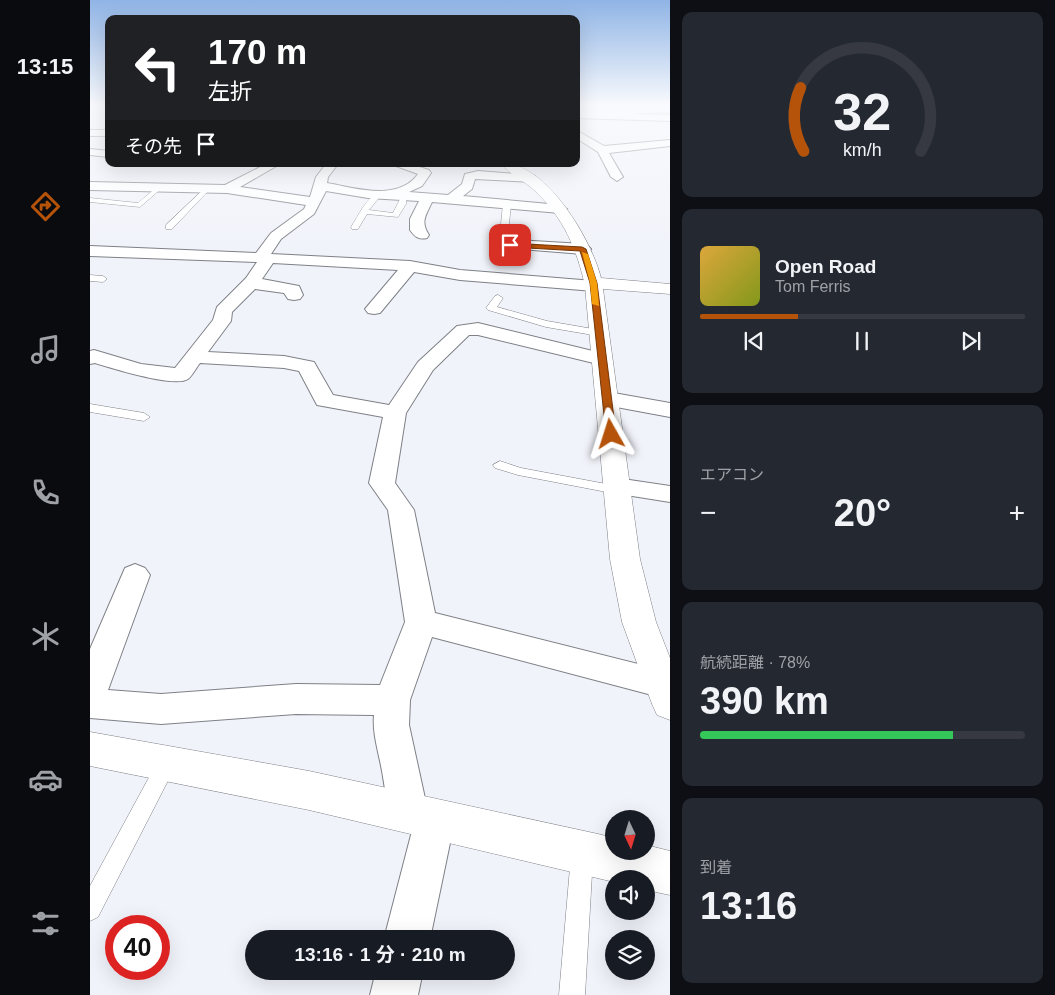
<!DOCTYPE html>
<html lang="ja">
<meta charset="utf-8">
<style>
body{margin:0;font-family:Helvetica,"Noto Sans JP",sans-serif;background:#242831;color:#f1f3f6;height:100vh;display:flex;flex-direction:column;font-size:19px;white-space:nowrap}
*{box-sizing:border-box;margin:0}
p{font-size:16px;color:#9ea1a6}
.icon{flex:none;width:28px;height:28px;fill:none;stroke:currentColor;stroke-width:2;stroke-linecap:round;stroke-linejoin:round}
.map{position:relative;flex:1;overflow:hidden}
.sheet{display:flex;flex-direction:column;gap:12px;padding:12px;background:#0d0f14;width:385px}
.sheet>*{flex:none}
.hud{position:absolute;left:15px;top:15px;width:475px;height:152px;border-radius:10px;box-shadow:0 5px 20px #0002;background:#202124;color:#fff;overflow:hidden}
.needle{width:32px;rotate:176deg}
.fabs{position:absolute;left:515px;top:810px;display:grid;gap:10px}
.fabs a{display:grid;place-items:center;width:50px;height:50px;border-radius:50%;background:#171b24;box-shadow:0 5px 20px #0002;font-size:25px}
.speed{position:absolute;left:15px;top:915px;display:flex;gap:10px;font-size:25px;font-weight:700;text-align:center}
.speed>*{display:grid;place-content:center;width:65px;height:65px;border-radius:50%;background:#171b24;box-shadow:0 5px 20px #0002;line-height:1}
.speed .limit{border:8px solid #d22;background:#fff;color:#111}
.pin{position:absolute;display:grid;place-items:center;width:42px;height:42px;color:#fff;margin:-21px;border-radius:10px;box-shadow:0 2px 8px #0006}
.me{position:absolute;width:55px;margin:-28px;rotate:354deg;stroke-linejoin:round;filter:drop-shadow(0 0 4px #0008)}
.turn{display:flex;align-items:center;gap:18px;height:105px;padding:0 20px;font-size:22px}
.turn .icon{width:65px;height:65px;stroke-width:2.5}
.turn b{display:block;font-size:35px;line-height:42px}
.then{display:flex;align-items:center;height:48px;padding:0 20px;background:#0003;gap:10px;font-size:19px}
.big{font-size:38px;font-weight:700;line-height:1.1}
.sheet .tile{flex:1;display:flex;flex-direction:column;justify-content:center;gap:8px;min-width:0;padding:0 18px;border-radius:10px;background:#242831}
.sheet .dial{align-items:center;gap:0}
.dial svg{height:130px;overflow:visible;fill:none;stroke:#363941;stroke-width:7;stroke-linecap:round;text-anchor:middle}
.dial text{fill:#f1f3f6;stroke:none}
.song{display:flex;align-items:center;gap:15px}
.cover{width:60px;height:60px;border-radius:8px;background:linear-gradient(135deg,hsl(40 70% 55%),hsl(70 70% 35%))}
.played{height:5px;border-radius:2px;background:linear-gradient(90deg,#b45309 30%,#363941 30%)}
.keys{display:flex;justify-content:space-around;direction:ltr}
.heat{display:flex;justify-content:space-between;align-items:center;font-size:28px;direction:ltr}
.charge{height:8px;border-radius:4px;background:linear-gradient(90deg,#34c759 78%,#363941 0)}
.trip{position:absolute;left:155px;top:930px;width:270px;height:50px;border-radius:25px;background:#171b24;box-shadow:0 5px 20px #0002;font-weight:700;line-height:50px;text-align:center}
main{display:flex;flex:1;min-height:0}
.tab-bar{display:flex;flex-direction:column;width:90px;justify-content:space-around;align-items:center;background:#090b0e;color:#9ea1a6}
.tab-bar .icon{width:35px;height:35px}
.tab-bar .on{color:#b45309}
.tab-bar b{font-size:22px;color:#f1f3f6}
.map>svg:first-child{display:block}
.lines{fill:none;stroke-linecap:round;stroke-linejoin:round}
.lane-casing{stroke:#7e8086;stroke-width:1}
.street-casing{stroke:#7e8086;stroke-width:2}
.secondary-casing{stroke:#7e8086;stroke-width:1}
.lane{fill:#fff;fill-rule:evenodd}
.street{fill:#fff;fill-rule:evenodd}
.secondary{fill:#fff;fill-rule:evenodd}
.route{fill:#b45309;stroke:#753606}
.slow{fill:#f59e0b}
</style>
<main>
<nav class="tab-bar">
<b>13:15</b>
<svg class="icon on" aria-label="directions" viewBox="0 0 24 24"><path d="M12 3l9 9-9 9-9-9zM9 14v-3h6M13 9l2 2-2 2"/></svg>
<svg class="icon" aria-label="music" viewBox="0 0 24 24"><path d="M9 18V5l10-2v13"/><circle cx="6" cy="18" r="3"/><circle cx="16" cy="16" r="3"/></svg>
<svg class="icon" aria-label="phone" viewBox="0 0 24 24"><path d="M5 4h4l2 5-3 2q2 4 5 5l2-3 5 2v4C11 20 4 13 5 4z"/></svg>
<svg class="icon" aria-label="climate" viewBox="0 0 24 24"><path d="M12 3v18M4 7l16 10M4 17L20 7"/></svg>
<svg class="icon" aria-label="car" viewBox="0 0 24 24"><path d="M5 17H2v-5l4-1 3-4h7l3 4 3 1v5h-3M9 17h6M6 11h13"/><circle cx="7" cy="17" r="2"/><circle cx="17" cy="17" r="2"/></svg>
<svg class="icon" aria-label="filters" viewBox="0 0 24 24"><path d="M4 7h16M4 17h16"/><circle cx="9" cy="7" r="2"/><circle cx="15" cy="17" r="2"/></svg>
</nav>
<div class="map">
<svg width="580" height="995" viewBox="0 0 580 995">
<rect width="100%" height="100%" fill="#f1f3fa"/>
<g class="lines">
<g class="lane-casing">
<path id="lane" d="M68 186 73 187 50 207 0 202V198L48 203Z
M115 188 120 189 82 229H76V225Z
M289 192 292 194 279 210 303 213 312 195H316V204L308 217 277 214 268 229H262L261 227C269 215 276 198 289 192Z
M417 202 421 204 419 224 415 226 411 224 413 204Z
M0 275 13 276 17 279 13 282 0 281Z
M408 295 413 298 407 307 457 321 509 330 514 333 509 336 456 327 398 310 396 308 405 296Z
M0 404 54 413 60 417 54 421 0 412Z
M410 461 431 468 527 486 534 490 527 494 428 475 405 468 403 465Z
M76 756 83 759 86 765 83 771 8 917 0 921V886L69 759Z
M492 845 500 848 503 856 495 995H469L481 856 484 848Z"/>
</g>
<g class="street-casing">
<path id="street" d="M486 112 580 115V121L486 118Z
M0 130H19V136H0Z
M486 130 514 146 580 140V146L519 153 533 177 527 181 521 177 508 152 486 138Z
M0 149 19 151V157L0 155Z
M176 164H190L150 187 220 197 226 177 236 164H248L238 177 237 183C265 188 308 202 328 174L306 166 304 164H320L339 170 341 173 332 186 319 192 358 195 372 184 375 174 388 171 441 175 445 176 447 179 445 182 385 179 382 189 373 196 470 205 477 209 470 213 342 202C336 215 330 222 339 235L337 238C329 240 325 237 320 230V219L329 201 278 198 236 191 224 214 191 239 181 254 320 261 370 270 504 281 510 282 513 286 510 290 504 291 370 280 324 272 290 313 284 314 278 313 275 309 308 270 183 263 172 279 209 286 213 295 210 299 204 300 198 299 194 293 165 289 142 312 141 321 118 352 194 356 224 362 243 395 299 405 328 362 367 326 388 323 519 355 522 359 519 363 512 365 388 335H379L343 370 316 413 305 483 324 510 345 613 580 672V702L562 695 342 637 320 700 319 725 336 803 345 800 359 805 365 819 340 939H294L322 831 318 832 304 827C297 810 296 794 293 777 290 756 282 735 284 715L206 714 71 724 0 718V649L35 568 45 564 55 568 60 575 18 690 71 694 206 684 290 685 315 622 298 510 279 483 293 417 227 405 209 371 194 368 110 363C106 368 102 376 98 379 85 388 21 368 5 363L0 364V351L4 350 51 364 85 368 123 320 127 307 156 278 167 262 0 256V246L166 253 181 233 214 209 216 205 137 193 0 190V182L135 185Z
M409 239 493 244 498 246 501 249 498 252 493 254 404 247 401 244 404 241Z
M518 392 580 403V417L510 404 507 399 510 394Z
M526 478 580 486V502L517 492 513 486 517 480Z
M286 971H333L328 995H280Z"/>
</g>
<g class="secondary-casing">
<path id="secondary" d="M580 106V112L519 115 486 114V108L519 109Z
M412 164C456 161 502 241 511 278L580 284V294L513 289 550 559 566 622 580 658V720L567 715 562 704 532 622 520 559 495 286C487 249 473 217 445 191 435 181 420 175 412 164Z
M0 732 219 771 508 834 524 838V851H556V845L580 851V895L556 890V879H524V882L219 810 0 766Z"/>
</g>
<use href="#lane" class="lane"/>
<use href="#street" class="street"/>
<use href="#secondary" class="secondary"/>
</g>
<linearGradient id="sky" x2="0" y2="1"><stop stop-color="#8fb4e5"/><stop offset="0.43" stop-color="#f9fafd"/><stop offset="1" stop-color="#f9fafd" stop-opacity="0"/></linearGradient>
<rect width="580" height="245" fill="url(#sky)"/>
<path class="route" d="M418 243 492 247 496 249 507 283 526 434 525 436H518L516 434 500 283 490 251 420 247 418 246Z"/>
<path class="slow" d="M492 252 498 254 507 283 509 306 502 304 500 283Z"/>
</svg>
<div class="fabs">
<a><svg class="needle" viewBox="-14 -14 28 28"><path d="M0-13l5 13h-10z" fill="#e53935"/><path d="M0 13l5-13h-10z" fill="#9ea1a6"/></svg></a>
<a><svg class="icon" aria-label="sound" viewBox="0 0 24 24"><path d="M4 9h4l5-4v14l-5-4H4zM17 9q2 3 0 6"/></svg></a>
<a><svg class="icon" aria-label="layers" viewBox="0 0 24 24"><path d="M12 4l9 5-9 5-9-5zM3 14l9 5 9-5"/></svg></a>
</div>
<div class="speed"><div class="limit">40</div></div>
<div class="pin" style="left:420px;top:245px;background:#d93025"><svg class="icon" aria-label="arrive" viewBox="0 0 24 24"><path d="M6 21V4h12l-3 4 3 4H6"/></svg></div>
<svg class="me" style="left:521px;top:434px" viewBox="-20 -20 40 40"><path d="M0-17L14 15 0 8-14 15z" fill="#b45309" stroke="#fff" stroke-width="4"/></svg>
<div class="trip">13:16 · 1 分 · 210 m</div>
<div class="hud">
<div class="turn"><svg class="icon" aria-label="left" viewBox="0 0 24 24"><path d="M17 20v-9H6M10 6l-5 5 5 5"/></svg><div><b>170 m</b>左折</div></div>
<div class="then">その先<svg class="icon" aria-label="arrive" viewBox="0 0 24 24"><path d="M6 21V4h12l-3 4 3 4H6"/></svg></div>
</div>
</div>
<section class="sheet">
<div class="tile dial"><svg viewBox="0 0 100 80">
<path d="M14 69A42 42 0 1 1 86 69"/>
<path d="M14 69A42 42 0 0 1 12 30" stroke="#b45309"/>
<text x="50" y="56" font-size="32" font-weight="700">32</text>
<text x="50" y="72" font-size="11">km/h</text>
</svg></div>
<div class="tile">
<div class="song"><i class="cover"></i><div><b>Open Road</b><p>Tom Ferris</p></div></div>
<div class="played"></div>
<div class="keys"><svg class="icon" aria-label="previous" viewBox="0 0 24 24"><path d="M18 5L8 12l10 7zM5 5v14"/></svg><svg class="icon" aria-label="pause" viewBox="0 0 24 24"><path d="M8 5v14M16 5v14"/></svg><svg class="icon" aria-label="next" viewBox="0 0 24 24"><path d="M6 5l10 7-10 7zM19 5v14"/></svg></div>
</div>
<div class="tile"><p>エアコン</p>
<div class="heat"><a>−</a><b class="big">20°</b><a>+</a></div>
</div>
<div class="tile"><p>航続距離 · 78%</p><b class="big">390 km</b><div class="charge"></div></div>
<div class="tile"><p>到着</p><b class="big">13:16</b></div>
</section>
</main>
